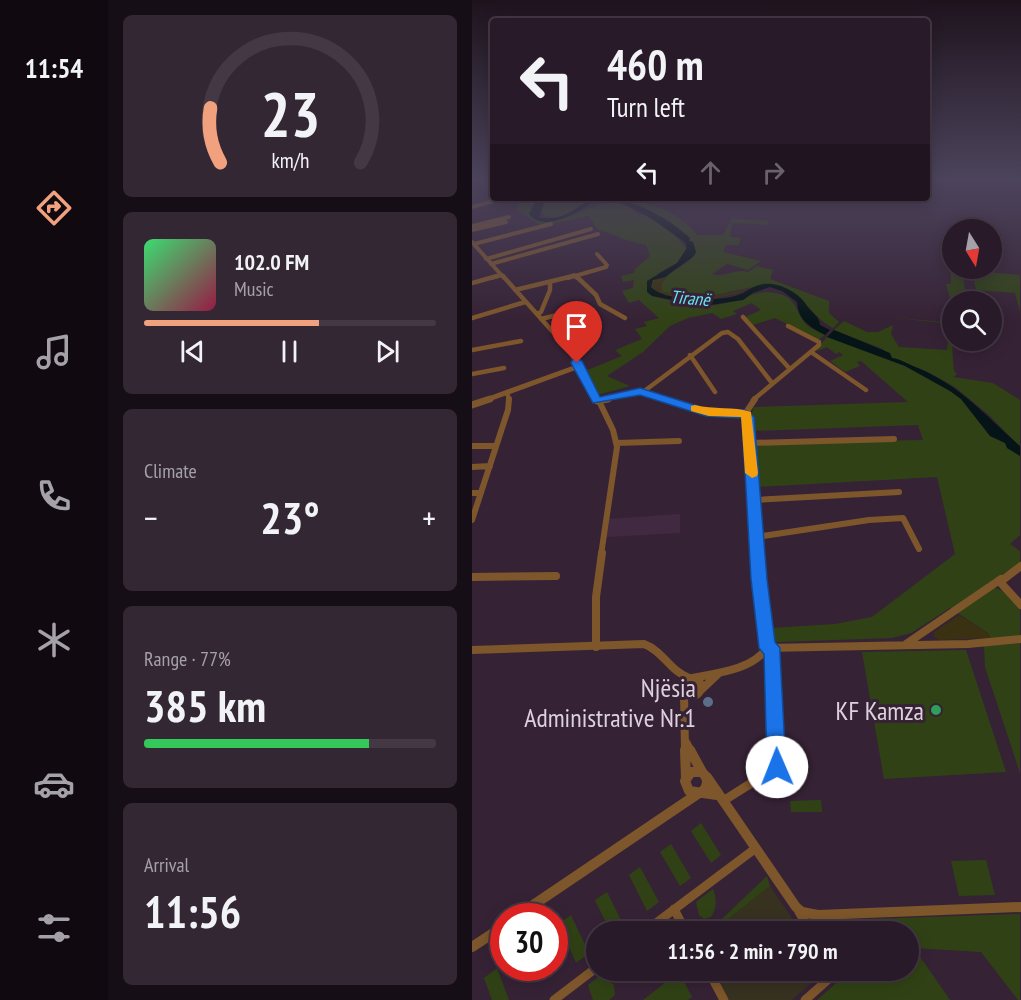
<!DOCTYPE html>
<meta charset="utf-8">
<style>
body{margin:0;font-family:"PT Sans Narrow",sans-serif;background:#342734;color:#f1f3f6;height:100vh;display:flex;flex-direction:column;font-size:22px;white-space:nowrap}
*{box-sizing:border-box;margin:0}
p{font-size:20px;color:#a5a1a8}
.icon{flex:none;width:33px;height:33px;fill:none;stroke:currentColor;stroke-width:2;stroke-linecap:round;stroke-linejoin:round}
.map{position:relative;flex:1;overflow:hidden}
.sheet{display:flex;flex-direction:column;gap:15px;padding:15px;background:#160e16;width:364px}
.sheet>*{flex:none}
.banner{position:absolute;left:18px;top:18px;width:440px;height:183px;border-radius:6px;box-shadow:0 3px 15px #0003,0 0 0 2px #443845;background:#281a28;color:#f1f3f6;overflow:hidden}
.needle{width:39px;rotate:169deg}
.tools{position:absolute;left:470px;top:219px;display:grid;gap:12px}
.tools a{display:grid;place-items:center;width:60px;height:60px;border-radius:50%;background:#281a28;box-shadow:0 3px 15px #0003,0 0 0 2px #443845;font-size:30px}
.speed{position:absolute;left:18px;top:903px;display:flex;gap:12px;font-size:30px;font-weight:700;text-align:center}
.speed>*{display:grid;place-content:center;width:78px;height:78px;border-radius:50%;background:#281a28;box-shadow:0 3px 15px #0003,0 0 0 2px #443845;line-height:1}
.speed .limit{border:9px solid #d22;background:#fff;color:#111}
.pin{position:absolute;display:grid;place-items:center;width:51px;height:51px;color:#fff;margin:-62px -26px;border-radius:50% 50% 50% 0;rotate:-45deg;box-shadow:0 0 6px #0007}
.pin .icon{rotate:45deg}
.me{position:absolute;width:66px;margin:-33px;rotate:359deg;stroke-linejoin:round;filter:drop-shadow(0 0 4px #0008)}
.turn{display:flex;align-items:center;gap:21px;height:126px;padding:0 18px;font-size:27px}
.turn .icon{width:78px;height:78px;stroke-width:2.5}
.turn b{display:block;font-size:42px;line-height:51px}
.lanes{display:flex;align-items:center;height:57px;padding:0 18px;background:#0003;justify-content:center;gap:30px;direction:ltr}
.lanes .off{opacity:.35}
.big{font-size:45px;font-weight:700;line-height:1.1}
.sheet .widget{flex:1;display:flex;flex-direction:column;justify-content:center;gap:9px;min-width:0;padding:0 21px;border-radius:9px;background:#342734}
.sheet .dial{align-items:center;gap:0}
.dial svg{height:156px;overflow:visible;fill:none;stroke:#443845;stroke-width:7;stroke-linecap:round;text-anchor:middle}
.dial text{fill:#f1f3f6;stroke:none}
.song{display:flex;align-items:center;gap:18px}
.cover{width:72px;height:72px;border-radius:9px;background:linear-gradient(135deg,hsl(140 70% 55%),hsl(340 70% 35%))}
.played{height:6px;border-radius:3px;background:linear-gradient(90deg,#f1a17e 60%,#443845 60%)}
.keys{display:flex;justify-content:space-around;direction:ltr}
.heat{display:flex;justify-content:space-between;align-items:center;font-size:33px;direction:ltr}
.charge{height:9px;border-radius:4px;background:linear-gradient(90deg,#34c759 77%,#443845 0)}
.trip{position:absolute;left:114px;top:921px;width:333px;height:60px;border-radius:30px;background:#281a28;box-shadow:0 3px 15px #0003,0 0 0 2px #443845;font-weight:700;line-height:60px;text-align:center}
main{display:flex;flex:1;min-height:0}
.tabs{display:flex;flex-direction:column;width:108px;justify-content:space-around;align-items:center;background:#100a10;color:#a5a1a8}
.tabs .icon{width:42px;height:42px}
.tabs .selected{color:#f1a17e}
.tabs b{font-size:27px;color:#f1f3f6}
.map>svg:first-child{display:block}
.built{fill:#422942}
.education{fill:#373120}
.green{fill:#304215}
.sand{fill:#393111}
.water{fill:#051517}
.lines{fill:none;stroke-linecap:round;stroke-linejoin:round}
.minor-far4{stroke:#7d562b;stroke-width:4}
.minor-far3{stroke:#7d562b;stroke-width:4.5}
.minor-far2{stroke:#7d562b;stroke-width:6}
.minor-far1{stroke:#7d562b;stroke-width:8}
.minor{stroke:#7d562b;stroke-width:9}
.tertiary-far3{stroke:#7d562b;stroke-width:5}
.tertiary-far2{stroke:#7d562b;stroke-width:7}
.tertiary-far1{stroke:#7d562b;stroke-width:8}
.tertiary{stroke:#7d562b;stroke-width:10}
.route{fill:#1a73e8;stroke:#114b97;stroke-width:1.5}
.slow{fill:#f59e0b}
.service-dot{fill:#5c6f8a;stroke:#362235;stroke-width:2}
.leisure-dot{fill:#2e9e5b;stroke:#362235;stroke-width:2}
.labels{text-anchor:middle;dominant-baseline:central;stroke-width:6;stroke-linejoin:round;paint-order:stroke}
.far-water-label{font-size:18px;font-style:italic;fill:#65e4f8;stroke:#362235}
.near-poi-label{font-size:26px;fill:#ded1de;stroke:#362235;text-anchor:end}
</style>
<main>
<nav class="tabs">
<b>11:54</b>
<svg class="icon selected" aria-label="directions" viewBox="0 0 24 24"><path d="M12 3l9 9-9 9-9-9zM9 14v-3h6M13 9l2 2-2 2"/></svg>
<svg class="icon" aria-label="music" viewBox="0 0 24 24"><path d="M9 18V5l10-2v13"/><circle cx="6" cy="18" r="3"/><circle cx="16" cy="16" r="3"/></svg>
<svg class="icon" aria-label="phone" viewBox="0 0 24 24"><path d="M5 4h4l2 5-3 2q2 4 5 5l2-3 5 2v4C11 20 4 13 5 4z"/></svg>
<svg class="icon" aria-label="climate" viewBox="0 0 24 24"><path d="M12 3v18M4 7l16 10M4 17L20 7"/></svg>
<svg class="icon" aria-label="car" viewBox="0 0 24 24"><path d="M5 17H2v-5l4-1 3-4h7l3 4 3 1v5h-3M9 17h6M6 11h13"/><circle cx="7" cy="17" r="2"/><circle cx="17" cy="17" r="2"/></svg>
<svg class="icon" aria-label="filters" viewBox="0 0 24 24"><path d="M4 7h16M4 17h16"/><circle cx="9" cy="7" r="2"/><circle cx="15" cy="17" r="2"/></svg>
</nav>
<section class="sheet">
<div class="widget dial"><svg viewBox="0 0 100 80">
<path d="M14 69A42 42 0 1 1 86 69"/>
<path d="M14 69A42 42 0 0 1 9 41" stroke="#f1a17e"/>
<text x="50" y="56" font-size="32" font-weight="700">23</text>
<text x="50" y="72" font-size="11">km/h</text>
</svg></div>
<div class="widget">
<div class="song"><i class="cover"></i><div><b>102.0 FM</b><p>Music</p></div></div>
<div class="played"></div>
<div class="keys"><svg class="icon" aria-label="previous" viewBox="0 0 24 24"><path d="M18 5L8 12l10 7zM5 5v14"/></svg><svg class="icon" aria-label="pause" viewBox="0 0 24 24"><path d="M8 5v14M16 5v14"/></svg><svg class="icon" aria-label="next" viewBox="0 0 24 24"><path d="M6 5l10 7-10 7zM19 5v14"/></svg></div>
</div>
<div class="widget"><p>Climate</p>
<div class="heat"><a>−</a><b class="big">23°</b><a>+</a></div>
</div>
<div class="widget"><p>Range · 77%</p><b class="big">385 km</b><div class="charge"></div></div>
<div class="widget"><p>Arrival</p><b class="big">11:56</b></div>
</section>
<div class="map">
<svg width="549" height="1000" viewBox="0 0 549 1000">
<rect width="100%" height="100%" fill="#362235"/>
<path class="built" d="M208 514V533L135 537 137 519Z"/>
<path class="education" d="M298 886 329 931H241Z
M240 971H353L320 1000H257Z"/>
<path class="green" d="M43 198H65L57 214C77 235 119 201 144 202 154 203 159 210 167 214 169 216 173 215 176 216 190 223 206 236 214 249L205 263 186 273 180 296C201 301 224 308 244 305 268 302 286 286 311 295 326 301 325 317 336 326 341 330 348 332 353 335L346 340 303 318 281 325 273 317 289 310 280 303 261 311 265 314 249 319 240 313 216 318 198 326 171 352 135 376 158 386 125 395 113 371 150 356 143 350 170 339 163 329 175 326 172 322 187 318 167 300 157 303 150 291 161 288 162 280 151 282 149 276 162 273 163 269 178 256 174 245C159 243 141 234 125 229L117 216 70 226 45 210 47 200Z
M74 198H134C127 199 121 200 115 202 101 209 83 226 68 212Z
M136 198C166 198 206 209 225 235H251L261 217 263 219 296 221 295 225 260 223 258 237 269 238 267 245H254L251 252 289 261 276 270 255 264 240 274C253 278 264 268 276 272L285 266 301 270 298 279 357 301V313L367 322 361 328C339 317 331 292 306 286 292 282 254 294 237 296 222 298 205 294 190 292L189 286C195 269 216 267 224 252L221 242 217 241C207 220 159 200 136 198Z
M500 271 548 275V312L543 293 504 290Z
M479 272 490 273 495 300 478 298 474 284H479Z
M477 312 480 313C480 332 480 353 482 371L485 374 481 377 521 383 548 400V447L517 415 483 387 456 372 420 358 411 349 362 330 372 321 395 332H406L421 325 419 334 427 347 475 350 477 330 471 323 415 317 471 322H476Z
M355 337 433 366 478 391 489 399 518 436 533 443 548 456V535L538 544 548 551V564L514 584 533 592 548 607V636L518 638 516 633 478 608 439 633 420 638 304 642 300 640 299 628 363 624 400 617 483 554 465 477 285 487 282 443 451 440 446 425 281 431 279 416 282 407 436 402 389 361 385 362 388 366 373 372 358 361 371 355 367 352 364 354 355 347 345 351 344 350Z
M548 643V773L513 667 512 646Z
M494 650 534 772 412 779 390 652Z
M349 800 350 812H319L318 801Z
M229 823 249 855 239 863 219 831Z
M199 844 219 878 208 886 188 852Z
M514 860 523 895 487 896 479 861Z
M168 867 187 902 175 911 157 875Z
M295 876 298 886 241 931H223L251 918Z
M241 889C245 899 245 908 239 917L232 919 227 915 224 902Z
M135 892 153 928 149 931H138L123 900Z
M548 914V1000H546L509 952 442 948 478 1000H345L371 977V971L436 970V932L355 931 363 920Z
M99 915 117 953 104 963 87 924Z
M25 968 37 1000H20L12 978Z
M207 972 220 997 216 1000H171Z
M129 975 142 985 143 995 137 1000H121L116 985Z"/>
<path class="sand" d="M193 277 189 286 191 292 235 297 277 289C256 300 197 306 179 287L183 279Z
M487 615 516 633 518 638 467 640 462 637V632Z"/>
<path class="water" d="M65 198H74L67 218C75 218 83 219 90 216 100 213 108 204 118 201 150 190 196 218 218 238L217 241 221 242 224 252 222 256 193 277 181 280 179 287C193 302 247 302 266 295 273 293 279 287 287 285 304 280 327 292 335 306 340 313 348 317 348 325L358 330 353 335C338 327 326 320 325 302L310 291 298 287 281 293 271 300 232 306 180 296 175 292V281L205 263 215 248 213 242C186 225 154 194 121 202 108 211 72 234 57 214Z
M362 330 418 353 420 358C429 359 437 365 446 368 490 387 513 415 548 446V456L535 448 533 443 518 436 489 399 478 391 433 366 355 337Z"/>
<g class="lines">
<path class="minor-far4" d="M0 207 32 198
M0 226 37 217
M0 230 34 222
M0 242 32 278
M2 244 79 224
M14 259 119 229
M19 264 126 234
M102 275 105 278
M19 278 30 275
M96 278 134 267 135 265 125 254"/>
<path class="minor-far3" d="M31 276 97 350 110 372
M104 276 124 295 128 304 153 318
M0 283 25 276
M43 290 101 276
M65 314 69 312 78 290V283
M271 317 318 369
M0 318 53 302
M69 319 102 311
M81 332 121 319
M0 350 49 341
M339 352 394 390
M218 355 243 392
M0 374 32 368
M35 392 37 400
M171 392 250 333 256 332 266 339 300 383
M281 400 347 345V342L316 326"/>
<path class="minor-far2" d="M127 401 141 430 145 447 129 555
M273 414 283 399
M145 443 207 441
M278 443 422 439
M0 446H24
M0 467 18 466
M0 493H9
M281 500 427 492
M0 520 36 410 37 399
M284 537 397 520 431 518 447 549"/>
<path class="minor-far1" d="M549 566 528 582 549 605
M0 577 84 576
M434 644 529 579
M124 647V597L130 553
M295 648 496 644 549 639
M299 648 304 751"/>
<path class="minor" d="M251 801 305 767 304 750
M202 909 214 932
M327 912 340 932
M172 932 284 848
M348 932 353 921 361 916
M236 970 252 1000
M82 1000 124 968
M333 1000 359 977 362 970"/>
<path class="tertiary-far3" d="M14 400 102 368 110 372 125 400
M129 400 168 391 196 400"/>
<path class="tertiary-far2" d="M124 399 125 401 136 399
M192 399 234 412 275 415 285 555
M0 405 18 399"/>
<path class="tertiary-far1" d="M0 650 172 644C191 651 198 671 217 678
M211 687a9 9 0 1 1 18 0a9 9 0 1 1-18 0Z
M221 678C245 673 280 670 295 648L285 553
M229 690 247 673
M212 692 213 751
M214 742 219 751"/>
<path class="tertiary" d="M213 750 214 778
M218 750 230 772
M235 777 324 907 330 912 346 915 549 907
M231 791C237 784 236 778 230 772H219L213 781 217 791 245 795
M45 916 227 793
M0 947 32 926"/>
</g>
<linearGradient id="sky" x2="0" y2="1"><stop stop-color="#1e131d"/><stop offset="0.56" stop-color="#4c445c"/><stop offset="1" stop-color="#4c445c" stop-opacity="0"/></linearGradient>
<rect width="549" height="321" fill="url(#sky)"/>
<path class="route" d="M105 358 110 361 128 397 168 388 235 409 273 410 282 417 295 579 303 642 308 648V654L314 767 311 773 305 776 298 773 295 767 292 654 287 648 279 579 270 418 234 416 168 395 121 403 99 363 101 359Z"/>
<path class="slow" d="M223 405C241 410 262 406 279 412L286 473 285 476 280 478 273 473 269 417 237 416 219 411V406Z"/>
<circle class="service-dot" cx="236" cy="702" r="6"/>
<circle class="leisure-dot" cx="464" cy="710" r="6"/>
<g class="labels">
<g class="far-water-label">
<text transform="translate(218 298) rotate(5)">Tiranë</text>
</g>
<g class="near-poi-label">
<text x="224" y="687">Njësia<tspan x="224" dy="30">Administrative Nr.1</tspan></text>
<text x="452" y="710">KF Kamza</text>
</g>
</g>
</svg>
<div class="tools">
<a><svg class="needle" viewBox="-14 -14 28 28"><path d="M0-13l5 13h-10z" fill="#e53935"/><path d="M0 13l5-13h-10z" fill="#a5a1a8"/></svg></a>
<a><svg class="icon" aria-label="search" viewBox="0 0 24 24"><circle cx="10" cy="10" r="6"/><path d="M15 15l6 6"/></svg></a>
</div>
<div class="speed"><div class="limit">30</div></div>
<div class="pin" style="left:105px;top:363px;background:#d93025"><svg class="icon" aria-label="arrive" viewBox="0 0 24 24"><path d="M6 21V4h12l-3 4 3 4H6"/></svg></div>
<svg class="me" style="left:305px;top:767px" viewBox="-20 -20 40 40"><circle r="19" fill="#fff"/><path d="M0-13L10 11 0 6-10 11z" fill="#1a73e8"/></svg>
<div class="trip">11:56 · 2 min · 790 m</div>
<div class="banner">
<div class="turn"><svg class="icon" aria-label="left" viewBox="0 0 24 24"><path d="M17 20v-9H6M10 6l-5 5 5 5"/></svg><div><b>460 m</b>Turn left</div></div>
<div class="lanes"><svg class="icon" aria-label="left" viewBox="0 0 24 24"><path d="M17 20v-9H6M10 6l-5 5 5 5"/></svg><svg class="icon off" aria-label="ahead" viewBox="0 0 24 24"><path d="M12 20V5M6 11l6-6 6 6"/></svg><svg class="icon off" aria-label="right" viewBox="0 0 24 24"><path d="M7 20v-9h11M14 6l5 5-5 5"/></svg></div>
</div>
</div>
</main>
